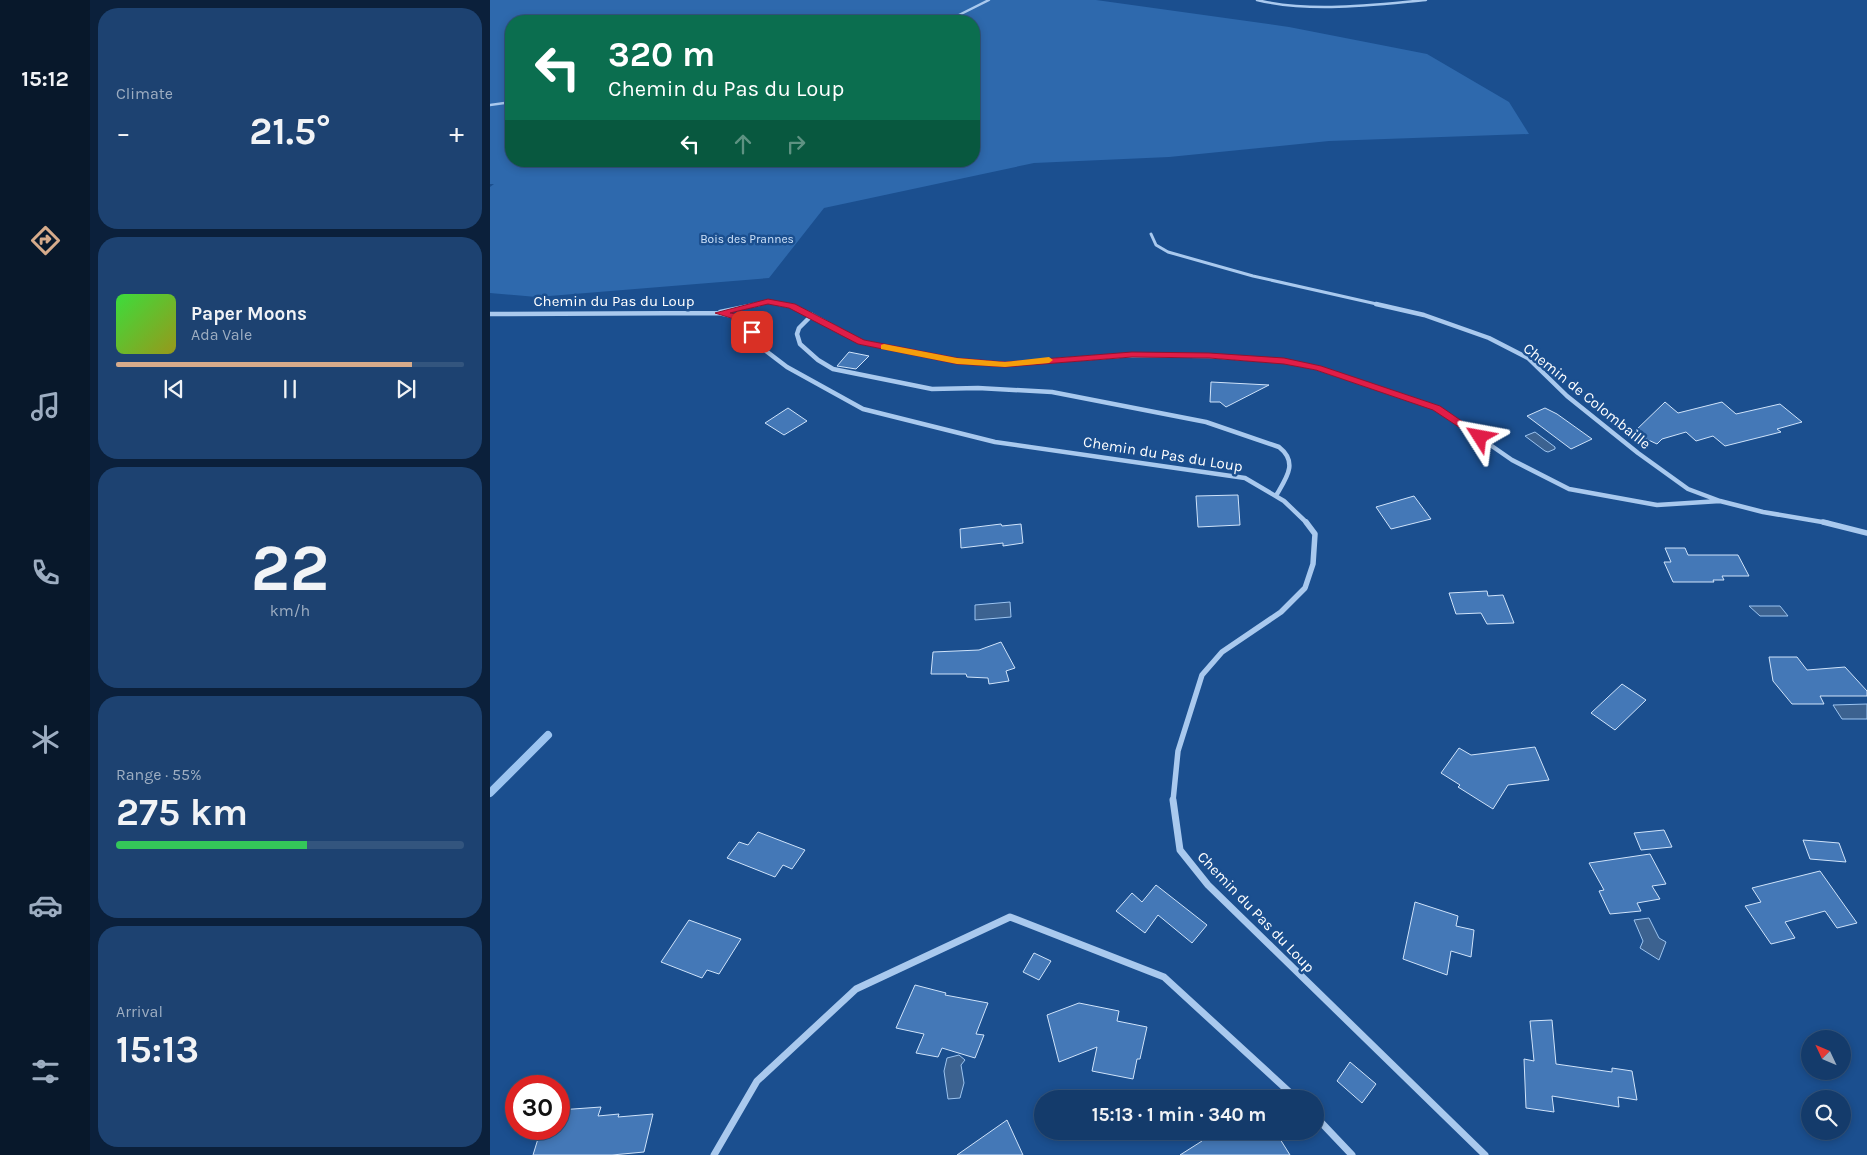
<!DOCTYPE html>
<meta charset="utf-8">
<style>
body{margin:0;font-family:Karla,sans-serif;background:#1d4271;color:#f1f3f6;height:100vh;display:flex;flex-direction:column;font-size:19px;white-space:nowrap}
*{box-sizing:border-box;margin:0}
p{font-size:16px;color:#9dadc1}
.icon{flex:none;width:28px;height:28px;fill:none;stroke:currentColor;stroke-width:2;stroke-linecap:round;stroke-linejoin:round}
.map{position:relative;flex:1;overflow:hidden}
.drawer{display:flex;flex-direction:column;gap:8px;padding:8px;background:#0b203b;width:400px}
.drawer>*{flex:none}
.hud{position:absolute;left:15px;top:15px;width:475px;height:152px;border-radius:20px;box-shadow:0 2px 8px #0003,0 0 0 1px #33557e;background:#0b6e4f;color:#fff;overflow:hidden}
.needle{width:32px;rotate:314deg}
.buttons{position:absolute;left:1311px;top:1030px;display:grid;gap:10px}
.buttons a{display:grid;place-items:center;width:50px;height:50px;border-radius:50%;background:#143b6b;box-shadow:0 2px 8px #0003,0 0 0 1px #33557e;font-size:25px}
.speed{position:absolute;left:15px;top:1075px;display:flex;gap:10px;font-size:25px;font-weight:700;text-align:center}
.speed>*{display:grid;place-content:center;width:65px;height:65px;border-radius:50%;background:#143b6b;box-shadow:0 2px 8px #0003,0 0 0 1px #33557e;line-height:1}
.speed .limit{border:8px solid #d22;background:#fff;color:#111}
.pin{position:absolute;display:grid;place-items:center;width:42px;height:42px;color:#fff;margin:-21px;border-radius:10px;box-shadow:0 2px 8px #0006}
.me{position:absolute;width:55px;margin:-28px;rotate:304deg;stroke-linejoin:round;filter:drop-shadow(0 0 4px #0008)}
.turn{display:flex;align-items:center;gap:18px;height:105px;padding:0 20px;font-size:22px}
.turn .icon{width:65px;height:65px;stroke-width:2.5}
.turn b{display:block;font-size:35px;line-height:42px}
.lanes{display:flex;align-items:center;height:48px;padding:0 20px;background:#0003;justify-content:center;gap:25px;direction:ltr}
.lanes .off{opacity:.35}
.big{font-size:38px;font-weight:700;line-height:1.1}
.drawer .widget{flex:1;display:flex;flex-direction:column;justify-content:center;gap:8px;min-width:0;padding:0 18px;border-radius:20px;background:#1d4271}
.drawer .dial{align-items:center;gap:0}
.dial b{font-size:65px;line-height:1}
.song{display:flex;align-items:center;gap:15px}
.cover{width:60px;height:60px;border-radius:8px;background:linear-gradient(135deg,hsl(120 70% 55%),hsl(60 70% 35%))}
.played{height:5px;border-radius:2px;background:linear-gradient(90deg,#d6ab8b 85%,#33557e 85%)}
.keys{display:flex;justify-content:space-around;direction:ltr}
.heat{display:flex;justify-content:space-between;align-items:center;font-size:28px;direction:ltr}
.charge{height:8px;border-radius:4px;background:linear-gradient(90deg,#34c759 55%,#33557e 0)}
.trip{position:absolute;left:544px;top:1090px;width:290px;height:50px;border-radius:25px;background:#143b6b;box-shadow:0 2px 8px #0003,0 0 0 1px #33557e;font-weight:700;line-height:50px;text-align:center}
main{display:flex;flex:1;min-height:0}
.menu{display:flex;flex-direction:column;width:90px;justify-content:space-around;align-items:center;background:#08182b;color:#9dadc1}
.menu .icon{width:35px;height:35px}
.menu .on{color:#d6ab8b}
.menu b{font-size:22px;color:#f1f3f6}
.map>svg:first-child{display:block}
.green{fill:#2e69ad;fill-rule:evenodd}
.water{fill:#3c6290;stroke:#9cc4f0}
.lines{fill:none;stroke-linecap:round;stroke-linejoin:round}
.stream{stroke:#9cc4f0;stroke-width:8}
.building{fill:#4478b7;stroke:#cfe3fa}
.street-far4{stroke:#a9c9ee;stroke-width:2.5}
.street-far3{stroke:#a9c9ee;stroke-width:3}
.street-far2{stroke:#a9c9ee;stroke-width:4.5}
.street-far1{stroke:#a9c9ee;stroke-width:5.5}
.street{stroke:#a9c9ee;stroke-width:7}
.route{fill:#e11d48;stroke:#92132f}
.slow{fill:#f59e0b}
.labels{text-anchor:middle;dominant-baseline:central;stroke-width:5;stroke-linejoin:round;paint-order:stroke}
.far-park-label{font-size:12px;fill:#cfe3fa;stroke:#1b4f8f}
.street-label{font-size:15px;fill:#fff;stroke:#1b4f8f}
</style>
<main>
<nav class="menu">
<b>15:12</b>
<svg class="icon on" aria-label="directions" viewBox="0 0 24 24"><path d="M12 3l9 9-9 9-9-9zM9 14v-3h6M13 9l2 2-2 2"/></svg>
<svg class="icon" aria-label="music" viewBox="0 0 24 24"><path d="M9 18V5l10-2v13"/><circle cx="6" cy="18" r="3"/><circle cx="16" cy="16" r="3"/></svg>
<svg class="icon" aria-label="phone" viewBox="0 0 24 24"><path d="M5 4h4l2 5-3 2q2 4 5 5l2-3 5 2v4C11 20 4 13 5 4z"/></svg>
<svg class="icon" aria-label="climate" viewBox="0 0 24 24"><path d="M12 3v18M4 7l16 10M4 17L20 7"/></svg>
<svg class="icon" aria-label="car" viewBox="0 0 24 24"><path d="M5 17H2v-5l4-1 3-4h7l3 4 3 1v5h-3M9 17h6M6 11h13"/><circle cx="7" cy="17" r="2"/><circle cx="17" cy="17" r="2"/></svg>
<svg class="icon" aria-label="filters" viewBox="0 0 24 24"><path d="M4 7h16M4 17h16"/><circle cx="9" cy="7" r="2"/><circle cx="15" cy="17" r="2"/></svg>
</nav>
<section class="drawer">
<div class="widget"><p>Climate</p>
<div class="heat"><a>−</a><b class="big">21.5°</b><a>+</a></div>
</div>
<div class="widget">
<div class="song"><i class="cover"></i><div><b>Paper Moons</b><p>Ada Vale</p></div></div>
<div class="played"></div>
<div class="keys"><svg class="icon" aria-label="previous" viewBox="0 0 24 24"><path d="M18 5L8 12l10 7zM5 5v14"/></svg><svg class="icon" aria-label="pause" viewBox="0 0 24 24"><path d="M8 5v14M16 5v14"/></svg><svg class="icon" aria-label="next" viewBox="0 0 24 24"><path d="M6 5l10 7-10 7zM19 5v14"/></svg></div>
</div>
<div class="widget dial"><b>22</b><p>km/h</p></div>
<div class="widget"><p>Range · 55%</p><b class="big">275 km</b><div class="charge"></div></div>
<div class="widget"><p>Arrival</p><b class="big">15:13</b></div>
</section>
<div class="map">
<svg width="1377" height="1155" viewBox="0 0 1377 1155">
<rect width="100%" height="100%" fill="#1b4f8f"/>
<path class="green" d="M0 0H606L799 27 937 54 1019 102 1039 134 839 141 679 157 544 163 334 208 279 278 47 297 0 293V187L4 184H0ZM21 21H484V161H21Z"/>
<path class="water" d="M1045 432 1065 447V449L1058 452 1055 451 1035 436Z
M520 602 521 617 485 620V605Z
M1259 606H1290L1298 616H1270Z
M1377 704V719H1352L1343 705Z
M1159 918 1169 938 1176 942 1169 960 1150 948 1153 941 1144 920Z
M469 1055 475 1060 471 1065 474 1083 470 1098 458 1099 454 1071 457 1058Z"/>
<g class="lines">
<path class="stream" d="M0 793 58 735"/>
</g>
<path class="building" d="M359 352 379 356 366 369 347 366Z
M721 382 779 385 736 407 730 402H720Z
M1175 402 1188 413 1232 402 1246 414 1290 404 1312 422 1287 429 1291 432 1235 446 1223 436 1206 441 1196 432 1172 439 1167 444 1143 433Z
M298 408 317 421 294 435 275 423Z
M1055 408 1067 414 1102 439 1081 449 1037 416Z
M748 495 750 525 708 527 706 496Z
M924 496 941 519 901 529 886 507Z
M511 524 512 526 531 524 533 543 513 546V543L471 548 470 529Z
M1175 548H1195L1198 555H1248L1259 576H1232L1234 580H1223L1224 582H1183L1174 562H1181Z
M997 591 998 596 1013 595 1024 623 997 624 991 613 966 614 959 593Z
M511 642 525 668 516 671 519 681 499 684 498 678 477 677 476 674H441L443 652 489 650Z
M1279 657H1307L1317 670 1355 667 1377 691V696H1330L1334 704H1302L1283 681Z
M1132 684 1156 700 1125 730 1101 713Z
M1045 747 1059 780 1018 785 1003 809 968 787 970 785 951 773 969 748 981 755Z
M1174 830 1182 847 1151 850 1144 833Z
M268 832 315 850 302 869 293 865 285 877 237 858 249 842 258 845Z
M1313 840 1349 843 1356 862 1320 859Z
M1160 854 1176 884 1162 886 1170 899 1147 903 1151 911 1120 914 1109 891 1114 890 1099 863Z
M1330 871 1367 923 1347 928 1335 911 1295 922 1305 938 1281 944 1255 906 1271 902 1262 888Z
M666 885 717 925 702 943 668 915 655 933 626 911 642 893 652 902Z
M925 902 968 916 966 926 984 930 981 957 961 951 957 975 913 959Z
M199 920 251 939 229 974 217 970 212 978 171 962Z
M544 953 561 961 549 980 533 972Z
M425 985 456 993 455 995 498 1003 486 1034 494 1035 485 1058 452 1048 448 1057 426 1053 434 1034 406 1028Z
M589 1003 629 1011 627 1021 657 1027 650 1059H647L643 1079 602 1071 607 1047 569 1062 557 1015Z
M1062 1020 1066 1064 1122 1072V1068L1142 1071 1147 1100 1128 1097 1129 1107 1062 1096 1064 1112 1036 1108 1034 1059 1044 1061 1040 1021Z
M860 1062 886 1084 872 1103 847 1081Z
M111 1107 108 1116 129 1114 128 1117 163 1114 154 1152 122 1155H43L51 1129H69V1110Z
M517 1120 533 1155H467Z
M706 1131H785L800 1155H690L712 1141Z"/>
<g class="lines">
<path class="street-far4" d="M767 0C821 13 881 5 936 0
M457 21 499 0
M0 105 21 102"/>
<path class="street-far3" d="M661 234 666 245 678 252 763 276 891 305
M263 305 278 302 297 305"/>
<path class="street-far2" d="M290 304 302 306 322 315 371 342 467 361 515 364 641 355 719 356 794 361 828 368 947 408 1022 460 1079 489 1167 505 1230 501
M886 304 934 315 999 338 1038 358 1077 396 1148 453 1198 489 1230 501 1273 512 1338 523
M230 312 269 304
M0 314 229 313 247 317 276 351 297 367 373 409 505 442 755 478 794 501 817 523
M322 315 309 328 307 334 310 344 328 360 343 369 442 389 488 388 562 392 716 422 789 447C808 462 797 477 787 494"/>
<path class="street-far1" d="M1333 522 1377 533
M683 801 688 751 712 675 732 652 791 612 815 588 823 564 825 534 816 522"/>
<path class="street" d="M683 800 690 850 718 885 995 1155
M825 1116 862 1155
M224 1155 267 1081 366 989 520 917 674 977 807 1099"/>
</g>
<path class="route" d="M278 299 305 304 374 340 467 358 515 362 642 352 719 353 794 358 831 366 950 406 995 437 994 439H987L943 410 826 370 794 364 719 358 642 357 515 367 467 364 368 344 299 308 278 304 240 313 251 315 266 332 262 334 244 319 225 313Z"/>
<path class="slow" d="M394 344 467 358 515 362 559 357 563 360 559 363 515 367 467 364 391 349V345Z"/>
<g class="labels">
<g class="far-park-label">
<text x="257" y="239">Bois des Prannes</text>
</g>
<g class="street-label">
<text x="124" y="301">Chemin du Pas du Loup</text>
<text transform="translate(1097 396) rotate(39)">Chemin de Colombaille</text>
<text transform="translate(673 454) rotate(9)">Chemin du Pas du Loup</text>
<text transform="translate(766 912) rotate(46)">Chemin du Pas du Loup</text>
</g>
</g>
</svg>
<div class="buttons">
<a><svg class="needle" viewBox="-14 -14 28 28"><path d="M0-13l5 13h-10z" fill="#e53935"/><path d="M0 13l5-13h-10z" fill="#9dadc1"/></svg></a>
<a><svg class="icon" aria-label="search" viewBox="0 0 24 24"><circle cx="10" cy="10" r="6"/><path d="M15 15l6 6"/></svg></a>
</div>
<div class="speed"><div class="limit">30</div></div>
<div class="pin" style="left:262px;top:332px;background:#d93025"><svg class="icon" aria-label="arrive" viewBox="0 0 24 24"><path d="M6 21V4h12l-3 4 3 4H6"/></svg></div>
<svg class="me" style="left:990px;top:437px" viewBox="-20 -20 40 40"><path d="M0-17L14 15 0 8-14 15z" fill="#e11d48" stroke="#fff" stroke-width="4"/></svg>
<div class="trip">15:13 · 1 min · 340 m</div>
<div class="hud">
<div class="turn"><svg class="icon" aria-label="left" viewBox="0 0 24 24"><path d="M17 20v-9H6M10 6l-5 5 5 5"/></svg><div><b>320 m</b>Chemin du Pas du Loup</div></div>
<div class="lanes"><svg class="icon" aria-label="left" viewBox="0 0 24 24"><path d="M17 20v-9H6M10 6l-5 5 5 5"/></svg><svg class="icon off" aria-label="ahead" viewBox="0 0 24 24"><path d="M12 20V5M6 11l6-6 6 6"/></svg><svg class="icon off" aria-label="right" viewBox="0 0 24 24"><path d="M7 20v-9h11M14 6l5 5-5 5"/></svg></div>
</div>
</div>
</main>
